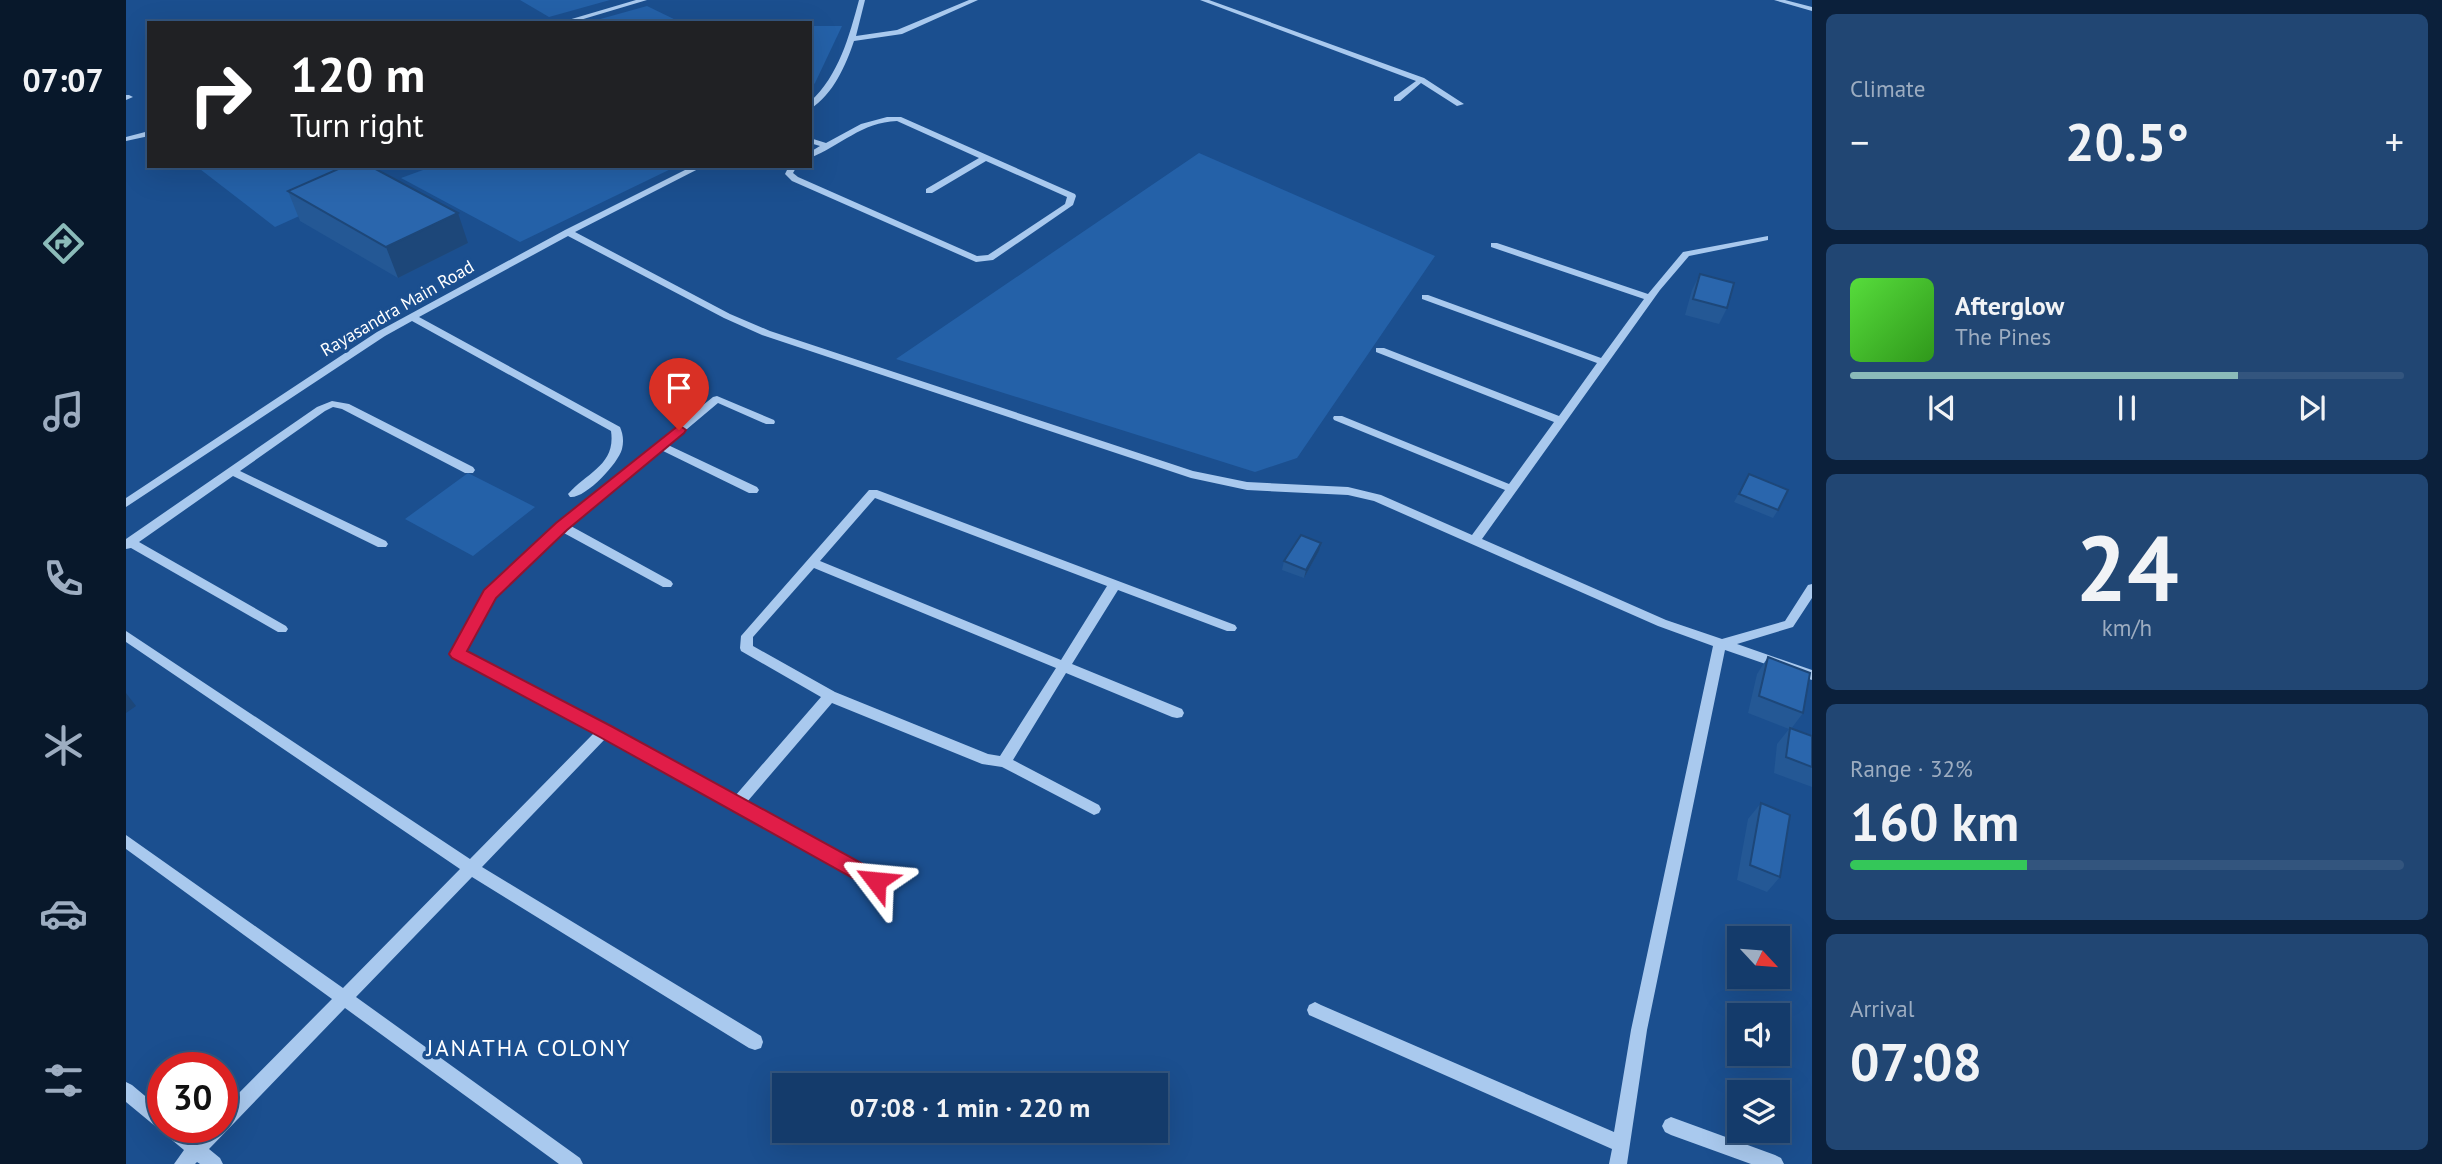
<!DOCTYPE html>
<meta charset="utf-8">
<style>
body{margin:0;font-family:"PT Sans",sans-serif;background:#214673;color:#f1f3f6;height:100vh;display:flex;flex-direction:column;font-size:26px;white-space:nowrap}
*{box-sizing:border-box;margin:0}
p{font-size:23px;color:#9dadc1}
.icon{flex:none;width:38px;height:38px;fill:none;stroke:currentColor;stroke-width:2;stroke-linecap:round;stroke-linejoin:round}
.map{position:relative;flex:1;overflow:hidden}
.drawer{display:flex;flex-direction:column;gap:14px;padding:14px;background:#0b203b;width:630px}
.drawer>*{flex:none}
.top-card{position:absolute;left:21px;top:21px;width:665px;height:147px;border-radius:0px;box-shadow:0 7px 28px #0002,0 0 0 2px #33557e;background:#202124;color:#fff;overflow:hidden}
.needle{width:46px;rotate:116deg}
.tools{position:absolute;left:1601px;top:926px;display:grid;gap:14px}
.tools a{display:grid;place-items:center;width:63px;height:63px;border-radius:0px;background:#143b6b;box-shadow:0 7px 28px #0002,0 0 0 2px #33557e;font-size:35px}
.speed{position:absolute;left:21px;top:1052px;display:flex;gap:14px;font-size:35px;font-weight:700;text-align:center}
.speed>*{display:grid;place-content:center;width:91px;height:91px;border-radius:50%;background:#143b6b;box-shadow:0 7px 28px #0002,0 0 0 2px #33557e;line-height:1}
.speed .limit{border:10px solid #d22;background:#fff;color:#111}
.pin{position:absolute;display:grid;place-items:center;width:60px;height:60px;color:#fff;margin:-72px -30px;border-radius:50% 50% 50% 0;rotate:-45deg;box-shadow:0 0 7px #0007}
.pin .icon{rotate:45deg}
.me{position:absolute;width:77px;margin:-38px;rotate:299deg;stroke-linejoin:round;filter:drop-shadow(0 0 5px #0008)}
.turn{display:flex;align-items:center;gap:24px;height:147px;padding:0 28px;font-size:32px}
.turn .icon{width:91px;height:91px;stroke-width:2.5}
.turn b{display:block;font-size:49px;line-height:60px}
.big{font-size:52px;font-weight:700;line-height:1.1}
.drawer .widget{flex:1;display:flex;flex-direction:column;justify-content:center;gap:10px;min-width:0;padding:0 24px;border-radius:10px;background:#214673}
.drawer .dial{align-items:center;gap:0}
.dial b{font-size:91px;line-height:1}
.song{display:flex;align-items:center;gap:21px}
.cover{width:84px;height:84px;border-radius:10px;background:linear-gradient(135deg,hsl(110 70% 55%),hsl(110 70% 35%))}
.played{height:7px;border-radius:4px;background:linear-gradient(90deg,#8bbbb9 70%,#33557e 70%)}
.keys{display:flex;justify-content:space-around;direction:ltr}
.heat{display:flex;justify-content:space-between;align-items:center;font-size:38px;direction:ltr}
.charge{height:10px;border-radius:5px;background:linear-gradient(90deg,#34c759 32%,#33557e 0)}
.trip{position:absolute;left:646px;top:1073px;width:396px;height:70px;border-radius:0px;background:#143b6b;box-shadow:0 7px 28px #0002,0 0 0 2px #33557e;font-weight:700;line-height:70px;text-align:center}
main{display:flex;flex:1;min-height:0}
.dock{display:flex;flex-direction:column;width:126px;justify-content:space-around;align-items:center;background:#08182b;color:#9dadc1}
.dock .icon{width:49px;height:49px}
.dock .active{color:#8bbbb9}
.dock b{font-size:32px;color:#f1f3f6}
.map>svg:first-child{display:block}
.green{fill:#2461a8}
.lines{fill:none;stroke-linecap:round;stroke-linejoin:round}
.minor{fill:#a9c9ee;fill-rule:evenodd}
.wall{fill:#245895}
.shaded-wall{fill:#1d4779}
.building{fill:#2a66ad;stroke:#1d4779;stroke-width:2}
.route{fill:#e11d48;stroke:#92132f;stroke-width:2}
.labels{text-anchor:middle;dominant-baseline:central;stroke-width:7;stroke-linejoin:round;paint-order:stroke}
.street-label{font-size:18px;fill:#fff;stroke:#1b4f8f}
.near-neighbourhood-label{font-size:23px;letter-spacing:2px;fill:#fff;stroke:#1b4f8f}
</style>
<main>
<nav class="dock">
<b>07:07</b>
<svg class="icon active" aria-label="directions" viewBox="0 0 24 24"><path d="M12 3l9 9-9 9-9-9zM9 14v-3h6M13 9l2 2-2 2"/></svg>
<svg class="icon" aria-label="music" viewBox="0 0 24 24"><path d="M9 18V5l10-2v13"/><circle cx="6" cy="18" r="3"/><circle cx="16" cy="16" r="3"/></svg>
<svg class="icon" aria-label="phone" viewBox="0 0 24 24"><path d="M5 4h4l2 5-3 2q2 4 5 5l2-3 5 2v4C11 20 4 13 5 4z"/></svg>
<svg class="icon" aria-label="climate" viewBox="0 0 24 24"><path d="M12 3v18M4 7l16 10M4 17L20 7"/></svg>
<svg class="icon" aria-label="car" viewBox="0 0 24 24"><path d="M5 17H2v-5l4-1 3-4h7l3 4 3 1v5h-3M9 17h6M6 11h13"/><circle cx="7" cy="17" r="2"/><circle cx="17" cy="17" r="2"/></svg>
<svg class="icon" aria-label="filters" viewBox="0 0 24 24"><path d="M4 7h16M4 17h16"/><circle cx="9" cy="7" r="2"/><circle cx="15" cy="17" r="2"/></svg>
</nav>
<div class="map">
<svg width="1686" height="1164" viewBox="0 0 1686 1164">
<rect width="100%" height="100%" fill="#1b4f8f"/>
<path class="green" d="M394 0H484L423 17Z
M521 6 556 23H460Z
M684 26H716L689 83 684 88Z
M1073 153 1309 256 1171 458 1129 472 770 359Z
M70 166H201L233 189 149 227Z
M308 166H551L394 242 275 178Z
M342 473 409 507 347 556 279 519Z"/>
<g class="lines">
<path class="minor" d="M510 0H521L444 23H432Z
M733 0H739L730 36 771 30 843 0H852L776 34 728 41C720 65 707 95 684 109V102C713 75 723 37 733 0Z
M1074 0H1083L1298 78 1338 104 1331 106 1295 83 1274 101H1268V97L1290 81Z
M1648 0H1659L1686 7V11Z
M0 95H3L7 97 0 100Z
M761 117H775L949 194 950 196 947 205 867 260 850 262 666 181 659 174 663 166H671L667 173 672 177 851 256 862 255 939 204 941 197 860 161 806 193H800V189L853 158 771 121C736 122 714 146 684 158V152L694 146 684 143V138L700 143 735 124Z
M23 131V136L0 141V137Z
M567 166H578L449 232 604 314 644 331 1067 471 1121 482 1222 487 1255 495 1346 535 1379 490 1208 420 1207 418 1208 416H1216L1383 484 1428 422 1250 352V348H1258L1433 416 1471 363 1296 299V295H1302L1475 358 1518 299 1365 247V243H1371L1522 294 1557 252 1642 236V240L1563 256 1534 290 1356 539 1540 620 1596 639 1659 621 1682 585 1686 584V598L1667 627 1611 644 1686 670V680L1599 650 1521 1030 1501 1164H1483L1486 1149 1183 1015 1181 1010 1183 1005 1189 1002 1195 1005 1488 1132 1505 1030 1587 646 1532 626 1248 501 1222 495 1121 490 1065 478 636 335 598 318 442 236 293 317 494 427C497 434 498 441 496 449 492 464 459 499 444 497L442 494C461 472 490 465 485 431L286 321 259 336 0 507V498L251 332 439 230Z
M591 396 648 420 649 422 648 424H640L592 403 542 445 631 487 633 490 631 493H623L535 450 443 525 545 581 547 584 545 587H537L436 532 369 597 339 652 484 727 609 796 695 697 615 651 614 648 615 636 743 490H751L1109 625 1111 628 1109 631H1101L992 590 946 664 1056 709 1058 713 1056 717 1051 718 1046 717 940 673 887 760 973 805 975 809 973 813 968 815 876 767 856 764 706 703 621 802 755 876 758 881 755 886 750 888 480 738 356 867 635 1036 637 1042 635 1048 629 1050 623 1048 346 877 230 997 454 1158 457 1164H433L219 1008 83 1149 94 1158 97 1164H74L71 1162 69 1164H48L58 1150 0 1102V1082L6 1085 37 1111V1127H57L70 1138 80 1127H96V1110L206 999 0 849V835L217 988 334 869 0 642V631L344 859 469 732 327 657 326 654 360 591 431 523 587 397ZM749 498 981 586 935 660 694 561ZM688 568 930 668 874 756 862 754 709 692 627 646V637Z
M206 401 223 404 347 467 349 470 347 473H339L216 409 207 407 199 411 114 471 260 541 262 544 260 547H252L107 476 13 542 160 626 162 629 160 632H152L5 548 0 549V539L191 407Z
M1545 1117 1649 1155 1655 1158 1658 1164H1625L1545 1135 1539 1132 1536 1126 1539 1120Z"/>
</g>
<path class="wall" d="M162 191 342 243 272 278 174 221Z
M1574 274 1601 308 1593 324 1559 315 1566 290Z
M1623 474 1652 510 1647 518 1608 502Z
M1193 551 1178 578 1156 570 1158 561Z
M1642 657 1677 713 1665 729 1686 736V787L1648 773 1651 744 1663 729 1622 713 1631 674Z
M1635 803 1654 877 1641 892 1611 880 1622 819Z"/>
<path class="shaded-wall" d="M332 213 342 243 272 278 260 247Z
M1195 543 1193 551 1178 578 1180 570Z
M0 693 10 706 0 713Z"/>
<path class="building" d="M219 166H244L332 213 260 247 162 191Z
M1574 274 1608 283 1601 308 1567 299Z
M1623 474 1662 490 1652 510 1613 494Z
M1175 535 1195 543 1180 570 1158 561Z
M1642 657 1684 673 1677 713 1633 696Z
M1664 728 1686 736V767L1660 757Z
M1635 803 1664 815 1654 877 1624 865Z"/>
<path class="route" d="M553 425 560 430 558 433 441 530 370 598 341 651 485 726 757 875 760 881 757 887 750 890 743 887 472 736 326 658 323 654 358 590 430 523Z"/>
<g class="labels">
<g class="street-label">
<text transform="translate(271 308) rotate(-30)">Rayasandra Main Road</text>
</g>
<g class="near-neighbourhood-label">
<text x="403" y="1047">JANATHA COLONY</text>
</g>
</g>
</svg>
<div class="tools">
<a><svg class="needle" viewBox="-14 -14 28 28"><path d="M0-13l5 13h-10z" fill="#e53935"/><path d="M0 13l5-13h-10z" fill="#9dadc1"/></svg></a>
<a><svg class="icon" aria-label="sound" viewBox="0 0 24 24"><path d="M4 9h4l5-4v14l-5-4H4zM17 9q2 3 0 6"/></svg></a>
<a><svg class="icon" aria-label="layers" viewBox="0 0 24 24"><path d="M12 4l9 5-9 5-9-5zM3 14l9 5 9-5"/></svg></a>
</div>
<div class="speed"><div class="limit">30</div></div>
<div class="pin" style="left:553px;top:430px;background:#d93025"><svg class="icon" aria-label="arrive" viewBox="0 0 24 24"><path d="M6 21V4h12l-3 4 3 4H6"/></svg></div>
<svg class="me" style="left:750px;top:881px" viewBox="-20 -20 40 40"><path d="M0-17L14 15 0 8-14 15z" fill="#e11d48" stroke="#fff" stroke-width="4"/></svg>
<div class="trip">07:08 · 1 min · 220 m</div>
<div class="top-card">
<div class="turn"><svg class="icon" aria-label="right" viewBox="0 0 24 24"><path d="M7 20v-9h11M14 6l5 5-5 5"/></svg><div><b>120 m</b>Turn right</div></div>
</div>
</div>
<section class="drawer">
<div class="widget"><p>Climate</p>
<div class="heat"><a>−</a><b class="big">20.5°</b><a>+</a></div>
</div>
<div class="widget">
<div class="song"><i class="cover"></i><div><b>Afterglow</b><p>The Pines</p></div></div>
<div class="played"></div>
<div class="keys"><svg class="icon" aria-label="previous" viewBox="0 0 24 24"><path d="M18 5L8 12l10 7zM5 5v14"/></svg><svg class="icon" aria-label="pause" viewBox="0 0 24 24"><path d="M8 5v14M16 5v14"/></svg><svg class="icon" aria-label="next" viewBox="0 0 24 24"><path d="M6 5l10 7-10 7zM19 5v14"/></svg></div>
</div>
<div class="widget dial"><b>24</b><p>km/h</p></div>
<div class="widget"><p>Range · 32%</p><b class="big">160 km</b><div class="charge"></div></div>
<div class="widget"><p>Arrival</p><b class="big">07:08</b></div>
</section>
</main>
